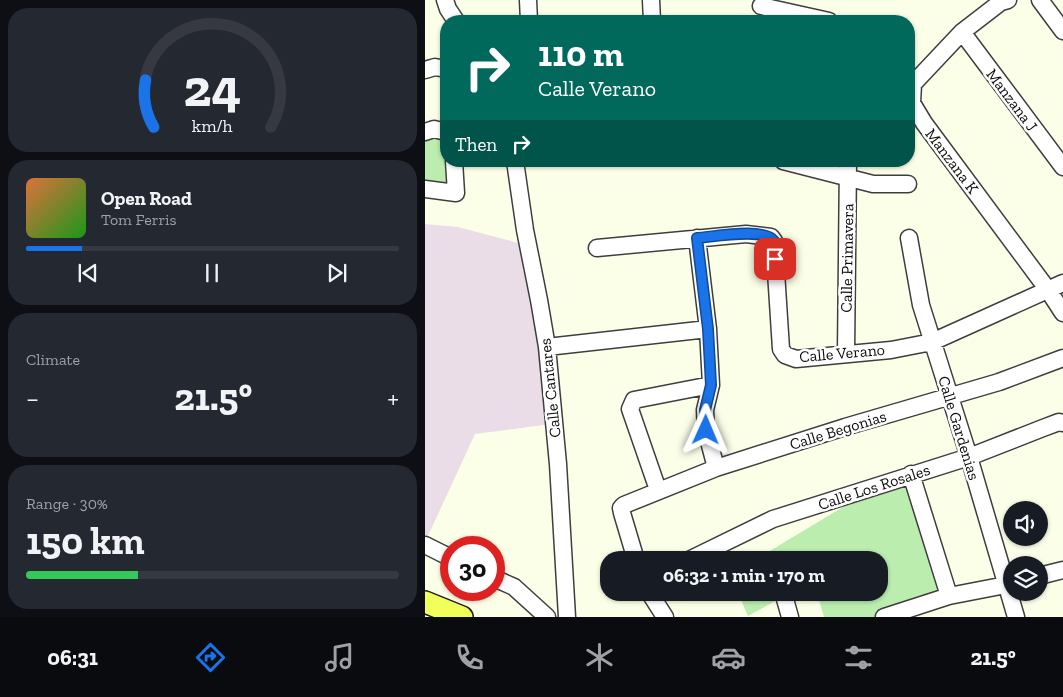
<!DOCTYPE html>
<meta charset="utf-8">
<style>
body{margin:0;font-family:"Zilla Slab",serif;background:#242831;color:#f1f3f6;height:100vh;display:flex;flex-direction:column;font-size:19px;white-space:nowrap}
*{box-sizing:border-box;margin:0}
p{font-size:16px;color:#9ea1a6}
.icon{flex:none;width:28px;height:28px;fill:none;stroke:currentColor;stroke-width:2;stroke-linecap:round;stroke-linejoin:round}
.map{position:relative;flex:1;overflow:hidden}
.panel{display:flex;flex-direction:column;gap:8px;padding:8px;background:#0d0f14;width:425px}
.panel>*{flex:none}
.banner{position:absolute;left:15px;top:15px;width:475px;height:152px;border-radius:20px;box-shadow:0 1px 4px #0004;background:#00695c;color:#fff;overflow:hidden}
.controls{position:absolute;left:578px;top:501px;display:grid;gap:10px}
.controls a{display:grid;place-items:center;width:45px;height:45px;border-radius:50%;background:#171b24;box-shadow:0 1px 4px #0004;font-size:25px}
.speed{position:absolute;left:15px;top:536px;display:flex;gap:10px;font-size:25px;font-weight:700;text-align:center}
.speed>*{display:grid;place-content:center;width:65px;height:65px;border-radius:50%;background:#171b24;box-shadow:0 1px 4px #0004;line-height:1}
.speed .limit{border:8px solid #d22;background:#fff;color:#111}
.pin{position:absolute;display:grid;place-items:center;width:42px;height:42px;color:#fff;margin:-21px;border-radius:10px;box-shadow:0 2px 8px #0006}
.me{position:absolute;width:55px;margin:-28px;rotate:1deg;stroke-linejoin:round;filter:drop-shadow(0 0 4px #0008)}
.turn{display:flex;align-items:center;gap:18px;height:105px;padding:0 15px;font-size:22px}
.turn .icon{width:65px;height:65px;stroke-width:2.5}
.turn b{display:block;font-size:35px;line-height:42px}
.then{display:flex;align-items:center;height:48px;padding:0 15px;background:#0003;gap:10px;font-size:19px}
.big{font-size:38px;font-weight:800;line-height:1.1}
.panel .widget{flex:1;display:flex;flex-direction:column;justify-content:center;gap:8px;min-width:0;padding:0 18px;border-radius:20px;background:#242831}
.panel .dial{align-items:center;gap:0}
.dial svg{height:130px;overflow:visible;fill:none;stroke:#363941;stroke-width:7;stroke-linecap:round;text-anchor:middle}
.dial text{fill:#f1f3f6;stroke:none}
.song{display:flex;align-items:center;gap:15px}
.cover{width:60px;height:60px;border-radius:8px;background:linear-gradient(135deg,hsl(20 70% 55%),hsl(120 70% 35%))}
.played{height:5px;border-radius:2px;background:linear-gradient(90deg,#1a73e8 15%,#363941 15%)}
.keys{display:flex;justify-content:space-around;direction:ltr}
.heat{display:flex;justify-content:space-between;align-items:center;font-size:28px;direction:ltr}
.charge{height:8px;border-radius:4px;background:linear-gradient(90deg,#34c759 30%,#363941 0)}
.trip{position:absolute;left:175px;top:551px;width:288px;height:50px;border-radius:20px;background:#171b24;box-shadow:0 1px 4px #0004;font-weight:800;line-height:50px;text-align:center}
.menu{display:flex;height:80px;justify-content:space-around;align-items:center;background:#090b0e;color:#9ea1a6}
.menu .icon{width:35px;height:35px}
.menu .on{color:#1a73e8}
.menu b{font-size:22px;color:#f1f3f6}
main{display:flex;flex:1;min-height:0}
.map>svg:first-child{display:block}
.industrial{fill:#ebdde8}
.green{fill:#baedae}
.lines{fill:none;stroke-linecap:round;stroke-linejoin:round}
.minor-casing{stroke:#3e3e3e;stroke-width:19}
.major-casing{stroke:#1c1c1c;stroke-width:24}
.minor{stroke:#fff;stroke-width:16}
.major{stroke:#f1ff58;stroke-width:21}
.route-casing{stroke:#114b97;stroke-width:12}
.route{stroke:#1a73e8;stroke-width:9}
.labels{text-anchor:middle;dominant-baseline:central;stroke-width:5;stroke-linejoin:round;paint-order:stroke}
.street-label{font-size:16px;fill:#0b0b0b;stroke:#fff}
</style>
<main>
<section class="panel">
<div class="widget dial"><svg viewBox="0 0 100 80">
<path d="M14 69A42 42 0 1 1 86 69"/>
<path d="M14 69A42 42 0 0 1 9 40" stroke="#1a73e8"/>
<text x="50" y="56" font-size="32" font-weight="700">24</text>
<text x="50" y="72" font-size="11">km/h</text>
</svg></div>
<div class="widget">
<div class="song"><i class="cover"></i><div><b>Open Road</b><p>Tom Ferris</p></div></div>
<div class="played"></div>
<div class="keys"><svg class="icon" aria-label="previous" viewBox="0 0 24 24"><path d="M18 5L8 12l10 7zM5 5v14"/></svg><svg class="icon" aria-label="pause" viewBox="0 0 24 24"><path d="M8 5v14M16 5v14"/></svg><svg class="icon" aria-label="next" viewBox="0 0 24 24"><path d="M6 5l10 7-10 7zM19 5v14"/></svg></div>
</div>
<div class="widget"><p>Climate</p>
<div class="heat"><a>−</a><b class="big">21.5°</b><a>+</a></div>
</div>
<div class="widget"><p>Range · 30%</p><b class="big">150 km</b><div class="charge"></div></div>
</section>
<div class="map">
<svg width="638" height="617" viewBox="0 0 638 617">
<rect width="100%" height="100%" fill="#fcffe8"/>
<path class="industrial" d="M0 224 33 227 97 244 126 424 50 434 2 538 0 537Z"/>
<path class="green" d="M0 134 21 135V161L31 192 0 187Z
M485 476 521 594 449 617H399L392 593 454 592V560H330L451 487Z
M313 593H365L323 616Z"/>
<g class="lines">
<g class="minor-casing">
<path id="minor" d="M20 0 23 9 31 21
M103 0 104 21
M226 0 227 21
M583 0 576 2 537 32 488 84 487 103 499 123 623 290 638 313
M615 0 638 31
M336 6 404 21
M537 32 638 167
M0 70 10 67 21 69
M0 132 9 129 21 132
M90 161 100 230 114 300 122 347 133 464 142 617
M358 161 448 184H483
M0 189 31 193 29 161
M272 238 283 329 286 385 280 410 281 430 291 468
M484 238 496 305 544 457 591 617
M172 248 321 234 346 237 349 241 356 349 360 355 371 359 466 350 507 342 638 283
M122 347 283 329
M421 354 423 161
M486 474 524 596
M233 490 205 409 209 400 286 385
M0 545 26 558
M211 560 197 513 196 508 199 505 291 468 420 427 574 382 638 358
M264 560 348 519 544 457 618 428 634 422 638 423
M614 576 638 570
M69 578 89 587 122 617
M224 592 240 617
M358 592 365 617
M459 617 524 596 586 584"/>
</g>
<g class="major-casing">
<path id="major" d="M0 602 37 617"/>
</g>
<use href="#minor" class="minor"/>
<use href="#major" class="major"/>
</g>
<g class="lines">
<g class="route-casing">
<path id="route" d="M281 430 280 410 286 385 283 329 272 238C288 237 339 227 349 241L350 259"/>
</g>
<use href="#route" class="route"/>
</g>
<g class="labels">
<g class="street-label">
<text transform="translate(587 100) rotate(53)">Manzana J</text>
<text transform="translate(527 161) rotate(53)">Manzana K</text>
<text transform="translate(422 258) rotate(-89)">Calle Primavera</text>
<text transform="translate(417 353) rotate(-5)">Calle Verano</text>
<text transform="translate(125 388) rotate(-96)">Calle Cantares</text>
<text transform="translate(534 428) rotate(73)">Calle Gardenias</text>
<text transform="translate(413 430) rotate(-17)">Calle Begonias</text>
<text transform="translate(449 487) rotate(-18)">Calle Los Rosales</text>
</g>
</g>
</svg>
<div class="controls">
<a><svg class="icon" aria-label="sound" viewBox="0 0 24 24"><path d="M4 9h4l5-4v14l-5-4H4zM17 9q2 3 0 6"/></svg></a>
<a><svg class="icon" aria-label="layers" viewBox="0 0 24 24"><path d="M12 4l9 5-9 5-9-5zM3 14l9 5 9-5"/></svg></a>
</div>
<div class="speed"><div class="limit">30</div></div>
<div class="pin" style="left:350px;top:259px;background:#d93025"><svg class="icon" aria-label="arrive" viewBox="0 0 24 24"><path d="M6 21V4h12l-3 4 3 4H6"/></svg></div>
<svg class="me" style="left:281px;top:430px" viewBox="-20 -20 40 40"><path d="M0-17L14 15 0 8-14 15z" fill="#1a73e8" stroke="#fff" stroke-width="4"/></svg>
<div class="trip">06:32 · 1 min · 170 m</div>
<div class="banner">
<div class="turn"><svg class="icon" aria-label="right" viewBox="0 0 24 24"><path d="M7 20v-9h11M14 6l5 5-5 5"/></svg><div><b>110 m</b>Calle Verano</div></div>
<div class="then">Then<svg class="icon" aria-label="right" viewBox="0 0 24 24"><path d="M7 20v-9h11M14 6l5 5-5 5"/></svg></div>
</div>
</div>
</main>
<nav class="menu">
<b>06:31</b>
<svg class="icon on" aria-label="directions" viewBox="0 0 24 24"><path d="M12 3l9 9-9 9-9-9zM9 14v-3h6M13 9l2 2-2 2"/></svg>
<svg class="icon" aria-label="music" viewBox="0 0 24 24"><path d="M9 18V5l10-2v13"/><circle cx="6" cy="18" r="3"/><circle cx="16" cy="16" r="3"/></svg>
<svg class="icon" aria-label="phone" viewBox="0 0 24 24"><path d="M5 4h4l2 5-3 2q2 4 5 5l2-3 5 2v4C11 20 4 13 5 4z"/></svg>
<svg class="icon" aria-label="climate" viewBox="0 0 24 24"><path d="M12 3v18M4 7l16 10M4 17L20 7"/></svg>
<svg class="icon" aria-label="car" viewBox="0 0 24 24"><path d="M5 17H2v-5l4-1 3-4h7l3 4 3 1v5h-3M9 17h6M6 11h13"/><circle cx="7" cy="17" r="2"/><circle cx="17" cy="17" r="2"/></svg>
<svg class="icon" aria-label="filters" viewBox="0 0 24 24"><path d="M4 7h16M4 17h16"/><circle cx="9" cy="7" r="2"/><circle cx="15" cy="17" r="2"/></svg>
<b>21.5°</b>
</nav>
